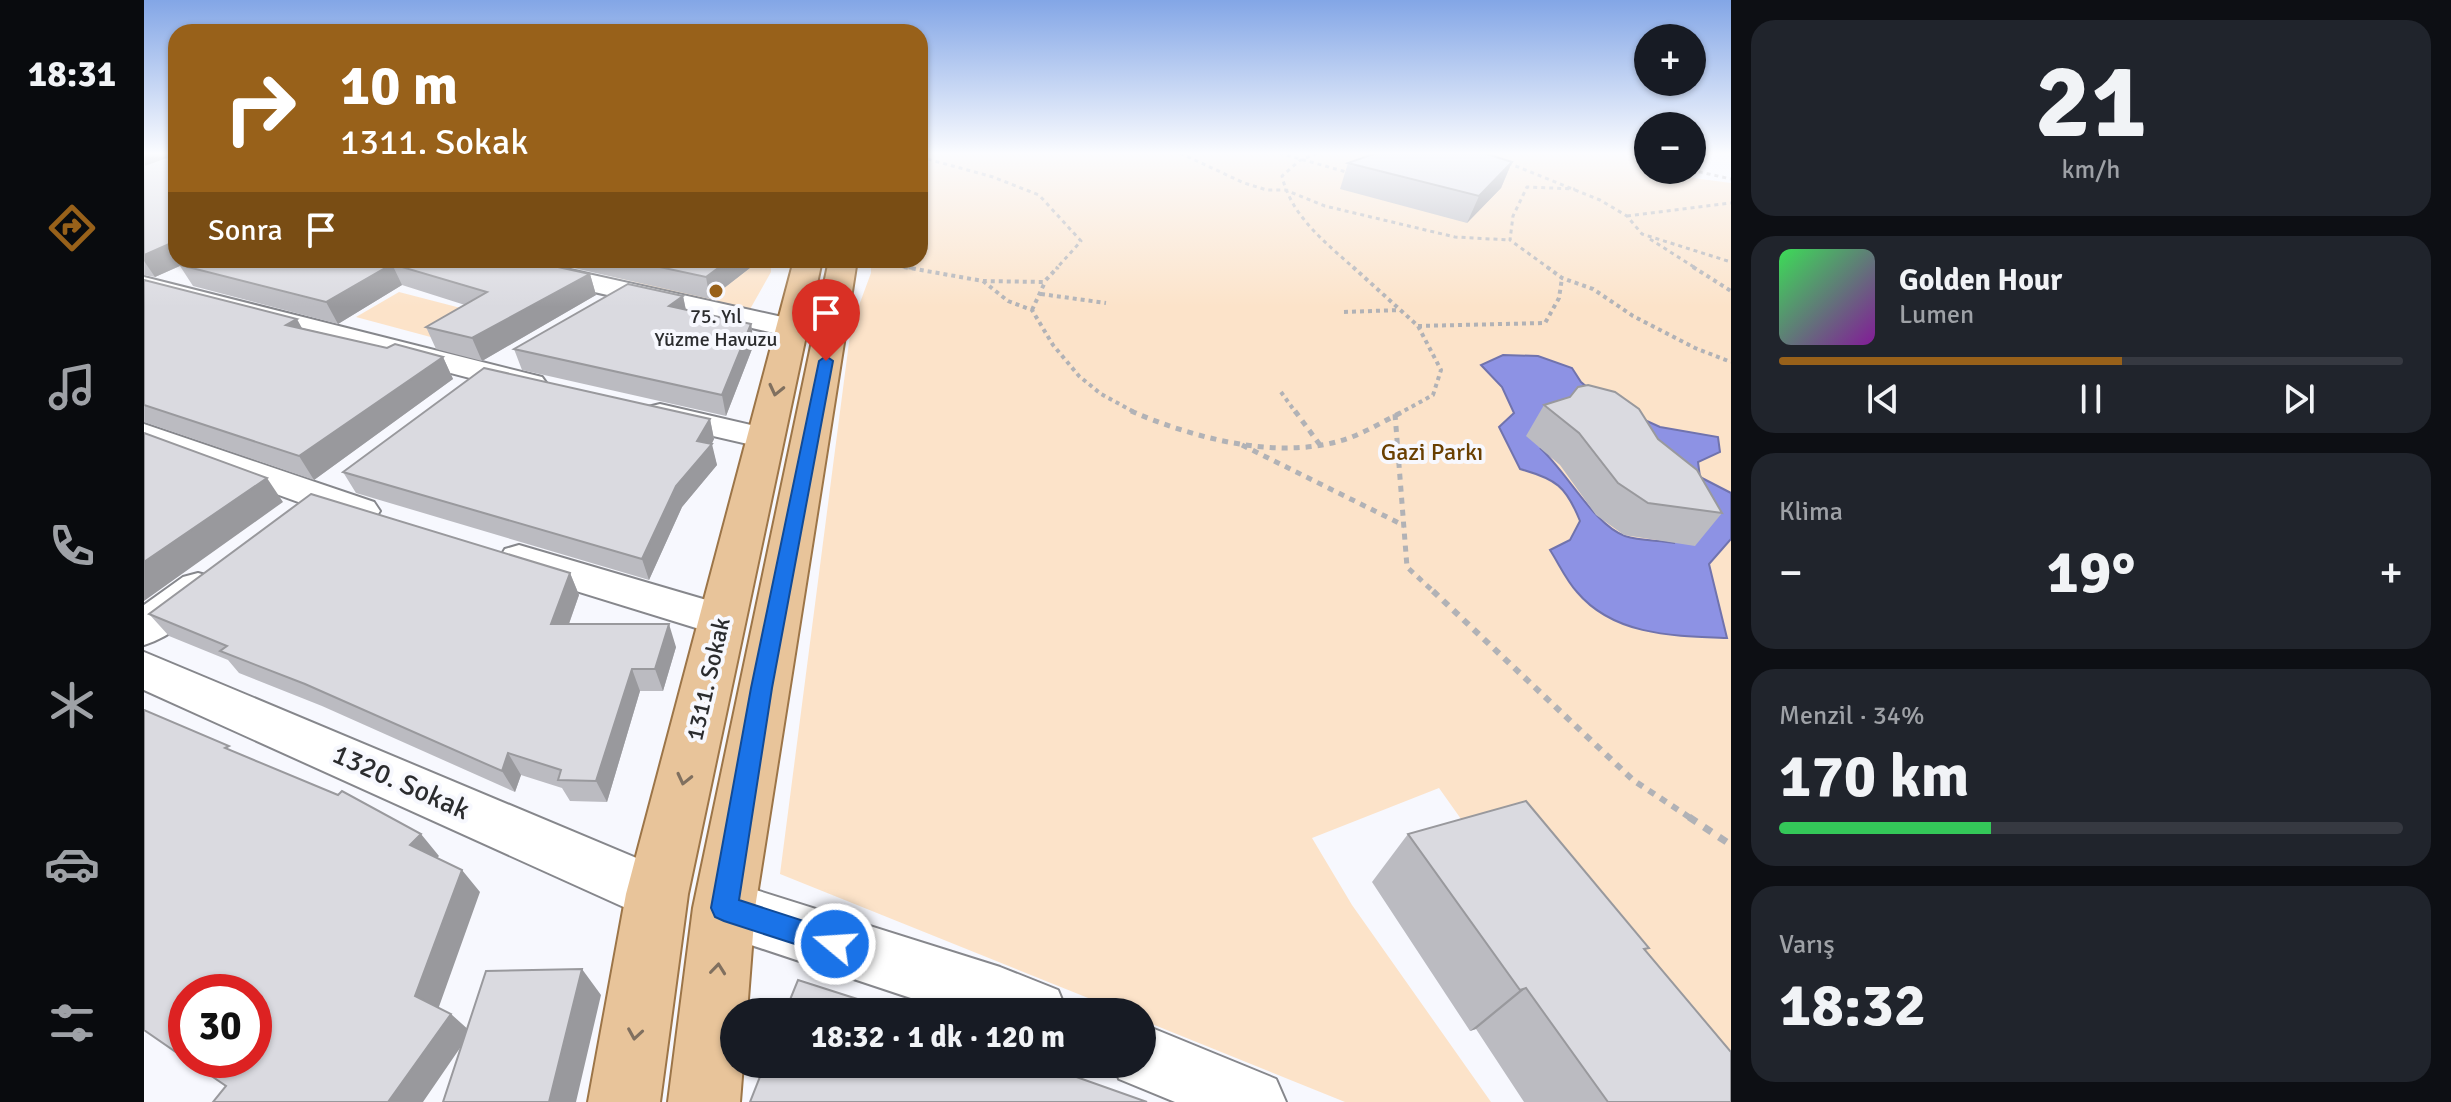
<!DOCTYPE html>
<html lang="tr">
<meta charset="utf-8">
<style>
body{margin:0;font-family:Signika,sans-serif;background:#20242c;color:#f1f3f6;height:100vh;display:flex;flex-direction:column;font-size:30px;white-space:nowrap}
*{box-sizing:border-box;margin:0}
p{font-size:26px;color:#9ea1a6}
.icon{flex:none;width:44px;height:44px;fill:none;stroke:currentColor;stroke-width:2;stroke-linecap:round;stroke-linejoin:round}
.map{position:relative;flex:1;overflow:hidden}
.side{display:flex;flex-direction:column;gap:20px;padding:20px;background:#0d0f14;width:720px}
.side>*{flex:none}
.banner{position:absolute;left:24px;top:24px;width:760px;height:244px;border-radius:24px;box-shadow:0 2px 6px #0004;background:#98611a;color:#fff;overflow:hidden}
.tools{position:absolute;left:1490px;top:24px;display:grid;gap:16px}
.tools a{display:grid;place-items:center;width:72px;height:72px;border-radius:50%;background:#171b24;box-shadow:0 2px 6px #0004;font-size:40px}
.speed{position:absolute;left:24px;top:974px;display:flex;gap:16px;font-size:40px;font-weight:700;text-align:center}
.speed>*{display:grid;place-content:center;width:104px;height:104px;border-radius:50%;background:#171b24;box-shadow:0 2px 6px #0004;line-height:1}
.speed .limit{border:12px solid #d22;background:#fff;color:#111}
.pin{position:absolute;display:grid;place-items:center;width:68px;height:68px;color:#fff;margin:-82px -34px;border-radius:50% 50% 50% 0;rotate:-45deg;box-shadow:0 0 8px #0007}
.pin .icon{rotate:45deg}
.me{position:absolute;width:88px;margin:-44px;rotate:288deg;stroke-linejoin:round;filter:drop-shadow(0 0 6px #0008)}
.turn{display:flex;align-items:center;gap:28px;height:168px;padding:0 40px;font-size:36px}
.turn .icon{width:104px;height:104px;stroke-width:2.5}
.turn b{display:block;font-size:56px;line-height:68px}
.then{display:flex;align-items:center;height:76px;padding:0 40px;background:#0003;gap:16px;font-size:30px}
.big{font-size:60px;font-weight:700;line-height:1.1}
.side .tile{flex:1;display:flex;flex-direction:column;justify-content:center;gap:12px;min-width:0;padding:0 28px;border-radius:24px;background:#20242c}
.side .dial{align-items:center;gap:0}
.dial b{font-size:104px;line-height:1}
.song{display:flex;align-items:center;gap:24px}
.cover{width:96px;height:96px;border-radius:12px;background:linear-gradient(135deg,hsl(130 70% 55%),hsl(290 70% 35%))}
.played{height:8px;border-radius:4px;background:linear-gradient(90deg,#98611a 55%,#363941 55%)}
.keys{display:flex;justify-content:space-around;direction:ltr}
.heat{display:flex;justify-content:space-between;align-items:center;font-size:44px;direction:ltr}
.charge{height:12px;border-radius:6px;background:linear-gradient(90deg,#34c759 34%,#363941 0)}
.trip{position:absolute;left:576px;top:998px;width:436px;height:80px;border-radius:40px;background:#171b24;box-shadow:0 2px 6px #0004;font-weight:700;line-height:80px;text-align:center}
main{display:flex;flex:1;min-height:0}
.dock{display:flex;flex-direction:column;width:144px;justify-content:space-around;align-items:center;background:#090b0e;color:#9ea1a6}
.dock .icon{width:56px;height:56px}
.dock .current{color:#98611a}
.dock b{font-size:36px;color:#f1f3f6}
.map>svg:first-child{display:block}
.green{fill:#fce3c9}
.water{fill:#8d92e4;stroke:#7073ad;stroke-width:2;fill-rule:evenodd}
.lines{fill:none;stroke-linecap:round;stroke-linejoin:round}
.street-casing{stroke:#86878c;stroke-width:4}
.primary-casing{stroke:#9c7548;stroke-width:4}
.path-far4{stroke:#b1b2b6;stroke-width:3;stroke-dasharray:4 4;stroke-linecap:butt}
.path-far3{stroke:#b1b2b6;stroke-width:4;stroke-dasharray:4 4;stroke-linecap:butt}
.path-far2{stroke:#b1b2b6;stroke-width:5;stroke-dasharray:6 6;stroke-linecap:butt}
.path-far1{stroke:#b1b2b6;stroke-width:6;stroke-dasharray:7 7;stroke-linecap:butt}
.path{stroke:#b1b2b6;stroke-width:7;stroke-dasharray:9 9;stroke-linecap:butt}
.street{fill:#fff;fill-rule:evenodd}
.primary{fill:#e8c49a;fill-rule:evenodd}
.wall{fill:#bbbbc1}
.shaded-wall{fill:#99999d}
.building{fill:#dadae0;stroke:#99999d;stroke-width:2}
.oneway{stroke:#80705f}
.route{fill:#1a73e8;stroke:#114b97;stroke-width:2}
.poi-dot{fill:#98611a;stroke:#f7f8fe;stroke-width:3}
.labels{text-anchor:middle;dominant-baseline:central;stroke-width:8;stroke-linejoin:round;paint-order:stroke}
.far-poi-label{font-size:20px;fill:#2b2c2e;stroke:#f7f8fe}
.park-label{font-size:24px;fill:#693f00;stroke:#f7f8fe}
.street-label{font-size:24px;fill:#2b2c2e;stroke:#f7f8fe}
.near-street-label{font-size:28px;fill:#2b2c2e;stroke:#f7f8fe}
</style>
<main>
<nav class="dock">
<b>18:31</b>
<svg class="icon current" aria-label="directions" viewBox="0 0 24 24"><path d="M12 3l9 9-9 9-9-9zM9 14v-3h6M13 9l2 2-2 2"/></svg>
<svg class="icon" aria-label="music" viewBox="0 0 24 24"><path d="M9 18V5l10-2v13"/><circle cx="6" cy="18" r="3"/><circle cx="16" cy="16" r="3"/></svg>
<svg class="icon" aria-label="phone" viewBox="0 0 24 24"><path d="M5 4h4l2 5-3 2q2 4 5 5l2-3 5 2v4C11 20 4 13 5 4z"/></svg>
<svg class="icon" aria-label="climate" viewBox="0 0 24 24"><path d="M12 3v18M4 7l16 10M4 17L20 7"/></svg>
<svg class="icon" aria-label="car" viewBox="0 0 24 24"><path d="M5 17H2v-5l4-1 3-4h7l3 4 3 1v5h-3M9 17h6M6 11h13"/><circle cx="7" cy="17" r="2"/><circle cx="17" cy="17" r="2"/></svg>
<svg class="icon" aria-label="filters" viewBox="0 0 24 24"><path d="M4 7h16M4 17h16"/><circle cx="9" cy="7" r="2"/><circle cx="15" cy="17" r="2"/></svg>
</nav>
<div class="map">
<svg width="1587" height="1102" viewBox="0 0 1587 1102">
<rect width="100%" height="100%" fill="#f7f8fe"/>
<path class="green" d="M776 153H1483L1511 173 1587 183V1102L1339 850 1295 788 1168 838 1208 905 1347 1102H1201L998 1020V1012H979L636 874 707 327 727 273V260H776Z
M404 260H627V272L605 311Z
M255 292 336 313 294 339 212 317Z"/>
<path class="water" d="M1359 355 1394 356 1428 368 1437 382 1461 402 1516 427 1574 437 1576 452 1554 462 1556 477 1587 493V539L1565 564 1583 638C1531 636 1470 636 1433 592 1422 580 1415 564 1406 550L1426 540 1436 521C1422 486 1412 479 1376 469L1355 427 1370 413 1358 387 1337 365ZM1396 448 1531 543C1515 540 1496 541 1481 536 1450 525 1423 472 1396 448Z"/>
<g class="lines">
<g class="street-casing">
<path id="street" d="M332 260H381L647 319 657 322 662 328 657 334 647 337 345 268 336 266Z
M0 277 398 377 403 384 398 391 387 394 0 293Z
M516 404 633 431 638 438 633 445 621 448 504 421 499 414 504 407Z
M0 424 230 502 236 511 230 520 217 524 204 520 0 446Z
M375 545 593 609 600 620 593 631 578 636 361 569 355 559 361 549Z
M54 573 69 577 75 588C61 611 26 637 0 645V605L39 577Z
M0 652 533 875 541 894 533 913 513 921 493 913 0 690Z
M580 880 856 967 914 990 923 1012H809L580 936 560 928 552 908 560 888Z
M998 1024 1132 1079 1142 1102H1031L975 1079 969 1064H998Z"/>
</g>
<g class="primary-casing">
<path id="primary" d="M650 260H678L544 894 516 1102H444L482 894Z
M685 260H713L611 908 603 1012H590V1064H599L596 1102H524L549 908Z"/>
</g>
<path class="path-far4" d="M1036 153 1100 183 1123 190H1141L1181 206 1311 237 1366 240
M1135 153 1206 173
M1173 153 1155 161 1138 176C1147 216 1182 243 1211 269
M1500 153 1504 155
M776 157 849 177 895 195 937 241 912 269
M1364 163 1456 200 1483 216 1498 234 1587 262
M1547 170 1587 179
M1483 216 1587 203
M1506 239 1553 269
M733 262 772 269
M1406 269 1366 240 1369 216 1383 187 1431 189"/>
<path class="path-far3" d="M760 267 839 281 900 282 914 267
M1209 267 1274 326 1297 370 1289 395 1256 413
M1403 267 1418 278 1449 289 1489 316 1551 348 1587 362
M1549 267 1587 291
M839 281 864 301 888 310 909 345 935 376 957 394 992 413
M897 294 962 303
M888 310 901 282
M1200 312 1256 310
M1274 326 1401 323 1415 298 1418 278
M1137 392 1152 413"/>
<path class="path-far2" d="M987 411C1047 437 1127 459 1192 442 1216 436 1238 422 1260 411
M1151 411 1176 445
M1251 414 1263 567 1291 593
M1098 445 1261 526"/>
<path class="path-far1" d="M1289 591 1489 780 1548 819"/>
<path class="path" d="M1545 817 1587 845"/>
<use href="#street" class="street"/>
<use href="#primary" class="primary"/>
</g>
<path class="wall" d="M0 153 32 260H382L446 274 452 295 338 361 292 349 282 327 321 305 258 285 194 324 49 286 36 266 11 277 0 275Z
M1368 162 1357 188 1323 223 1196 189 1204 163Z
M395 260H611V264L566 299Z
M0 280 158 328 243 348 299 357 309 379 170 480 0 422Z
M539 296 542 310 607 324 610 344 582 416 378 370 370 349Z
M1400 405 1514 439 1578 513 1551 546 1480 535 1452 515 1416 465 1382 436Z
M566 419 570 439 567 444 573 465 538 507 505 580 212 493 199 472Z
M426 573 435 595 425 624 532 647 519 691H496L463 802 426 801 418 788 377 775 371 792 178 706 95 673 84 660 25 636 5 614Z
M1264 834 1505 948 1501 950 1587 1102H1380L1332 1029 1326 1031 1228 882Z"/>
<path class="shaded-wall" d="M0 153H29L31 157 0 167Z
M1368 162 1357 188 1323 223 1335 196Z
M32 241V260H49L11 277 0 261V255Z
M585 260H611V264L566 299 562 277Z
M248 264 258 285 194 324 182 302Z
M446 274 452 295 338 361 328 338Z
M539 296 543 316 525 306Z
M153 319 165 341 142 325Z
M607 324 610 344 582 416 578 395Z
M299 357 309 379 170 480 155 456Z
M566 419 570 439 566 448 568 444 573 465 538 507 505 580 498 559 553 441Z
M123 478 139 502 0 601V562Z
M426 573 435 595 417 646 407 624Z
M525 624 532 647 519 691 511 669Z
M488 669 496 691 463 802 452 781Z
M364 753 377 775 371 792 358 771Z
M277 834 295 856 285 867 266 845Z
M318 870 336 892 292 1015 271 996Z
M438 969 457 995 432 1102H405Z
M1382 988 1332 1029 1326 1031 1376 990Z
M307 1014 327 1032 279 1102H244Z"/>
<path class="building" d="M24 153H32V241L0 255V165L23 157Z
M1232 153H1340L1368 162 1335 196 1204 163Z
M48 260H382L446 274 328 338 282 327 343 292 248 264 182 302 36 265Z
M483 260H585L562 277Z
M0 280 153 319 142 325 243 348 251 344 299 357 155 456 0 405Z
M484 284 539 296 525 306 607 324 578 395 370 349Z
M340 368 566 419 553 441 568 444 532 486 498 559 199 472Z
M1444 385 1471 392 1495 409 1514 439 1553 470 1578 513 1504 503 1474 483 1435 433 1400 405 1426 397 1434 387Z
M0 433 123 478 0 562Z
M167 494 426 573 407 624H525L511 669H488L452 781 414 780 417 770 364 753 358 771 161 684 76 651 83 646 5 614Z
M0 710 85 746 81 748 194 795 198 791 277 834 266 845 318 870 271 996 307 1014 244 1102H69L82 1086 44 1060H110V992H42V1059L0 1030Z
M1382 801 1505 948 1500 949 1587 1052V1102H1464L1382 988 1376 990 1264 834Z
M438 969 405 1102H299L342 971Z
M654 980 754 1012H641Z
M621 1064H907V1068L1003 1102H606Z"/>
<defs><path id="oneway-chevron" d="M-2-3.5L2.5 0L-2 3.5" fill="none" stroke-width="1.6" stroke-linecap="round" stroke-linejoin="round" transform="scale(2)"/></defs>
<g class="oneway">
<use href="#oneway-chevron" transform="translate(632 390) rotate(103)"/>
<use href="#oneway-chevron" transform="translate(540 779) rotate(103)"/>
<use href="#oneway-chevron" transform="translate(574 969) rotate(-84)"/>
<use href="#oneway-chevron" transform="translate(491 1034) rotate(99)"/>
</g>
<linearGradient id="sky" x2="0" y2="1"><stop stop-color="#83a6e6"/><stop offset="0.5" stop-color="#fbfcff"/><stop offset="1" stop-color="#fbfcff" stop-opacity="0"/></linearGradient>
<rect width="1587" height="307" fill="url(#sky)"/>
<path class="route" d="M682 356 689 361 628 688 595 900 700 934 704 944 700 953 691 957 580 921 571 917 567 908 607 688 675 361Z"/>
<circle class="poi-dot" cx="572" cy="291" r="8"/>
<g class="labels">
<g class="far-poi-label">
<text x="572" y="316">75. Yıl<tspan x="572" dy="23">Yüzme Havuzu</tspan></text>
</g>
<g class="park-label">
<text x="1288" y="452">Gazi Parkı</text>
</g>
<g class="street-label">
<text transform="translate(564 679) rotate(-77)">1311. Sokak</text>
</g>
<g class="near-street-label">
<text transform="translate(257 782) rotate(24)">1320. Sokak</text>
</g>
</g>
</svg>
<div class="tools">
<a>+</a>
<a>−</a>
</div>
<div class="speed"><div class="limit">30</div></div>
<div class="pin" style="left:682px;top:361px;background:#d93025"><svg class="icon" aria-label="arrive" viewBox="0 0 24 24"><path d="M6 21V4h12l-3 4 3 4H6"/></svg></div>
<svg class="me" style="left:691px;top:944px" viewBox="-20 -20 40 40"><circle r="17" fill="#1a73e8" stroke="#fff" stroke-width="3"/><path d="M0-11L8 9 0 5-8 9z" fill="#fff"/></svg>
<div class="trip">18:32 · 1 dk · 120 m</div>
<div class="banner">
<div class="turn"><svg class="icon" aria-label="right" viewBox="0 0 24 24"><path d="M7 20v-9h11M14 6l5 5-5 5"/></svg><div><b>10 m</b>1311. Sokak</div></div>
<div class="then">Sonra<svg class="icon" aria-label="arrive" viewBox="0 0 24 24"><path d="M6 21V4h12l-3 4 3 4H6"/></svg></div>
</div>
</div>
<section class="side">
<div class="tile dial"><b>21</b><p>km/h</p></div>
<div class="tile">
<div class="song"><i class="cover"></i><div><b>Golden Hour</b><p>Lumen</p></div></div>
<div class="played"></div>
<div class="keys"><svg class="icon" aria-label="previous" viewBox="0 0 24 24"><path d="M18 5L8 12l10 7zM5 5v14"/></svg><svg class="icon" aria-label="pause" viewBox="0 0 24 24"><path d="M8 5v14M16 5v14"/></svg><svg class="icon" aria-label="next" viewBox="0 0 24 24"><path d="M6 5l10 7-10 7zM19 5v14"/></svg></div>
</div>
<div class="tile"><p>Klima</p>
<div class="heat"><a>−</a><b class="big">19°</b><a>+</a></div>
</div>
<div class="tile"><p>Menzil · 34%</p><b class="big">170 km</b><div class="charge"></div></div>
<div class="tile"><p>Varış</p><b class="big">18:32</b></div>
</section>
</main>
